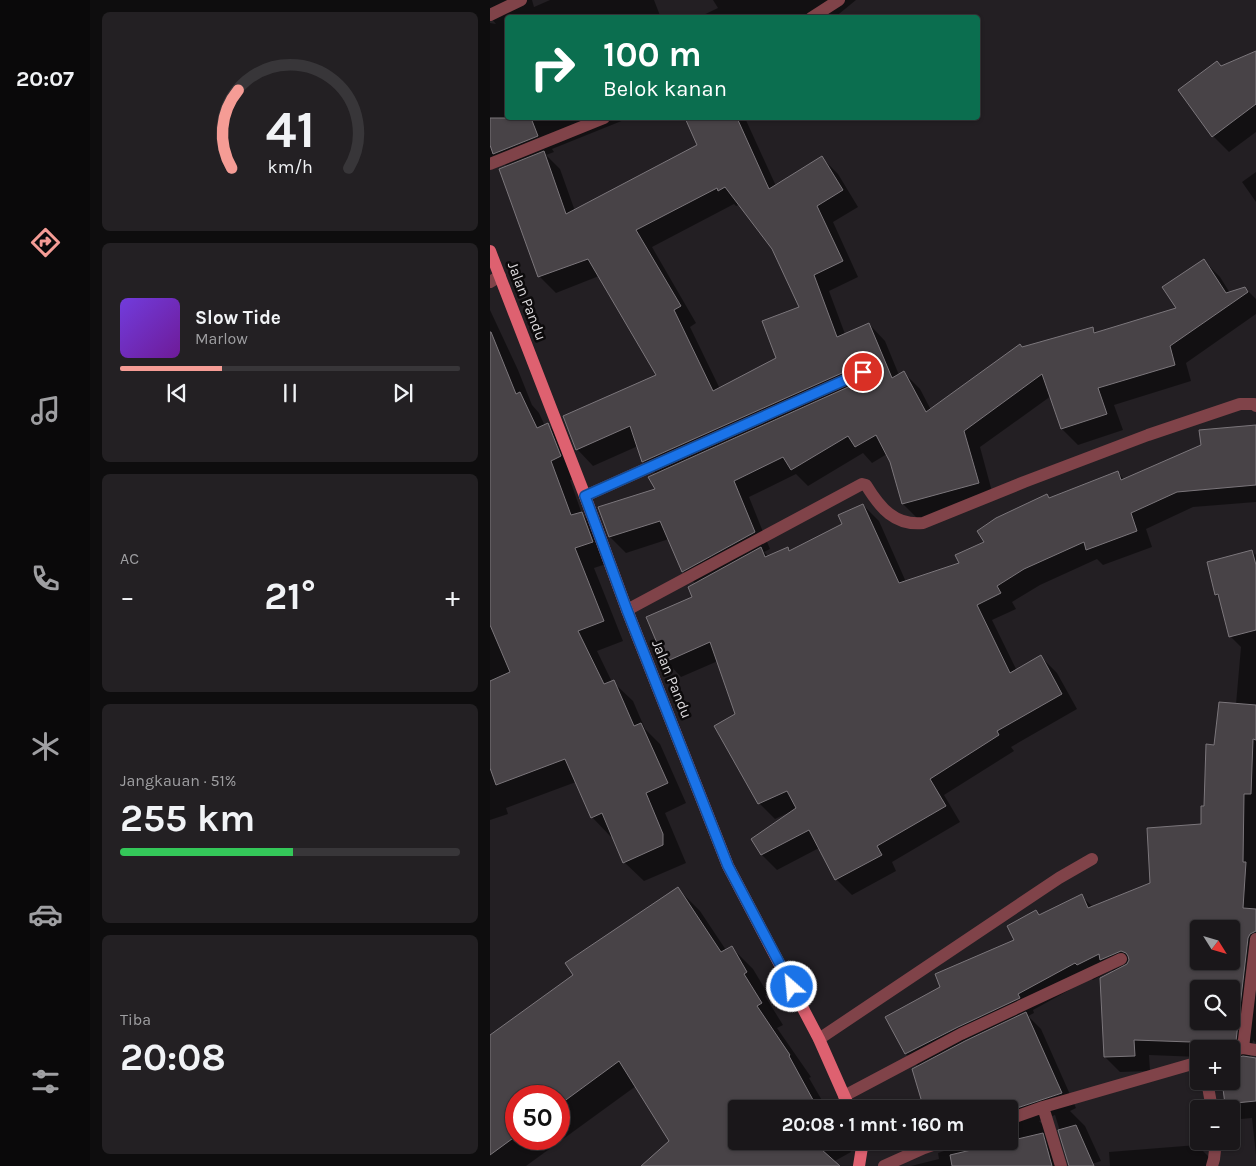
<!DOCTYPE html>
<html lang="id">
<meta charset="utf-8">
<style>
body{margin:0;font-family:Karla,sans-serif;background:#232023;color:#f1f3f6;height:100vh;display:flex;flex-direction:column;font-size:19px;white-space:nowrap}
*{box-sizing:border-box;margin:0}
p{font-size:16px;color:#9f9fa2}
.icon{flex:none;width:28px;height:28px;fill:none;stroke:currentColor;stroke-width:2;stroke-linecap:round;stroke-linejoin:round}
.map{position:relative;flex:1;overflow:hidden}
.details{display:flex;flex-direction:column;gap:12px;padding:12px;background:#0e0d0e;width:400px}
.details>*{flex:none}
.hud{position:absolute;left:15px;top:15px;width:475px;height:105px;border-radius:5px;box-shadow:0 1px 4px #0004,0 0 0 1px #383639;background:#0b6e4f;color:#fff;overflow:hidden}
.needle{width:32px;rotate:127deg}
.tools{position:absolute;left:700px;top:920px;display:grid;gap:10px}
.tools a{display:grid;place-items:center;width:50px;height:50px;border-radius:5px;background:#1a171a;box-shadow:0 1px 4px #0004,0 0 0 1px #383639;font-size:25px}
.speed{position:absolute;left:15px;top:1085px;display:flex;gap:10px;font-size:25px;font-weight:700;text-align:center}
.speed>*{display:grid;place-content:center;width:65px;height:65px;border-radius:50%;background:#1a171a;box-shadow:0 1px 4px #0004,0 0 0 1px #383639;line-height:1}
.speed .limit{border:8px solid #d22;background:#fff;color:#111}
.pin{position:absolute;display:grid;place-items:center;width:42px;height:42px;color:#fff;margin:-21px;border:2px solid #fff;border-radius:50%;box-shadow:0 1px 5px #0007}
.me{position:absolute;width:55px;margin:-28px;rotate:333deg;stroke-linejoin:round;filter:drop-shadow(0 0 4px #0008)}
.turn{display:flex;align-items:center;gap:18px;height:105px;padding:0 15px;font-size:22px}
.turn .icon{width:65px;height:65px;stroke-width:2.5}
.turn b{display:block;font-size:35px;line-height:42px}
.big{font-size:38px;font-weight:700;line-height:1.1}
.details .widget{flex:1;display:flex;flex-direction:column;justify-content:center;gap:8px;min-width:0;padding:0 18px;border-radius:8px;background:#232023}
.details .dial{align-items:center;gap:0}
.dial svg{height:130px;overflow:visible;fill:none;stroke:#383639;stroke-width:7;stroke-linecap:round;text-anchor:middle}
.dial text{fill:#f1f3f6;stroke:none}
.song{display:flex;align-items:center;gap:15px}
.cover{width:60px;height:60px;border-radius:8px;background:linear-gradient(135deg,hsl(260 70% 55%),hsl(280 70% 35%))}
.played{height:5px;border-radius:2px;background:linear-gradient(90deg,#f59c95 30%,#383639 30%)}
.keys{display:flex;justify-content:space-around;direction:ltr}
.heat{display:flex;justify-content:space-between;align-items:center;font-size:28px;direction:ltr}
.charge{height:8px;border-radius:4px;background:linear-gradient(90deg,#34c759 51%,#383639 0)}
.trip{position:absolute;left:238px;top:1100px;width:290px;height:50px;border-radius:5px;background:#1a171a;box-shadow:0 1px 4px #0004,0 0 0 1px #383639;font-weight:700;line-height:50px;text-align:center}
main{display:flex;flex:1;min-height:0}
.tab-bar{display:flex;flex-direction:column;width:90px;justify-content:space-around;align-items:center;background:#0a090a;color:#9f9fa2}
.tab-bar .icon{width:35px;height:35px}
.tab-bar .active{color:#f59c95}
.tab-bar b{font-size:22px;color:#f1f3f6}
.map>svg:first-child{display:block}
.shadow{fill:#0007;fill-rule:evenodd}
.building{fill:#484347;stroke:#7b767b;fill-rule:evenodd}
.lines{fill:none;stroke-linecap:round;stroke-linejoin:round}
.minor{stroke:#804349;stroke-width:12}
.major{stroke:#de6170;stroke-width:12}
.route-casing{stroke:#114b97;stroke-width:12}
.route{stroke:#1a73e8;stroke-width:9}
.labels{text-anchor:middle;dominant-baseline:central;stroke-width:5;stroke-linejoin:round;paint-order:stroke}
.street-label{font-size:15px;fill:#dcd9dc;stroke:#0c0a0b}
</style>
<main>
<nav class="tab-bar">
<b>20:07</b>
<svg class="icon active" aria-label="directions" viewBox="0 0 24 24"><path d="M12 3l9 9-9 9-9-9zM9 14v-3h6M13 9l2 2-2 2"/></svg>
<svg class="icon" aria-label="music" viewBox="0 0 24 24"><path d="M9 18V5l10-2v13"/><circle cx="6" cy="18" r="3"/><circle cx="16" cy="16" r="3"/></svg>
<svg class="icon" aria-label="phone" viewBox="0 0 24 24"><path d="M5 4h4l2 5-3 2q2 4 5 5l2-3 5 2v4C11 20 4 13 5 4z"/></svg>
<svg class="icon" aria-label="climate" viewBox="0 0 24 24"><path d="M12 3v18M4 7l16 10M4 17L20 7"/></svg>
<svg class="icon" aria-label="car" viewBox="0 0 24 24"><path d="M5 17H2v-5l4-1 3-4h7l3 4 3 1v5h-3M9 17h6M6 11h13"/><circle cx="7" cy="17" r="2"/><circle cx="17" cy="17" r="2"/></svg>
<svg class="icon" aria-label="filters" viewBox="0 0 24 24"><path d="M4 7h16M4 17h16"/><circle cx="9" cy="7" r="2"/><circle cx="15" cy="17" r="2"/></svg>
</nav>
<section class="details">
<div class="widget dial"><svg viewBox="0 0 100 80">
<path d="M14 69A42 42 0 1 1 86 69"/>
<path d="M14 69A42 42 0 0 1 18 21" stroke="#f59c95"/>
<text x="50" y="56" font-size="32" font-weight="700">41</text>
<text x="50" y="72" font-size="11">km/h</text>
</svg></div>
<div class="widget">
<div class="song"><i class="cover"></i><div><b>Slow Tide</b><p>Marlow</p></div></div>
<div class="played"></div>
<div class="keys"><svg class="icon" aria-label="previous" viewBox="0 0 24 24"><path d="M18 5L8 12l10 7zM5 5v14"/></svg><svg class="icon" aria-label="pause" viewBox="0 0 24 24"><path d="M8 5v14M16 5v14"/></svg><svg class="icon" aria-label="next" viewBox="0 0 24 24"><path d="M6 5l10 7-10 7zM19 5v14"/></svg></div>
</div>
<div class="widget"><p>AC</p>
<div class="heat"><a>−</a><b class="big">21°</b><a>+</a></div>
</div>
<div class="widget"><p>Jangkauan · 51%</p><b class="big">255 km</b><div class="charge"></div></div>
<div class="widget"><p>Tiba</p><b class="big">20:08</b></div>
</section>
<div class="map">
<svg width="766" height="1166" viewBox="0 0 766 1166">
<rect width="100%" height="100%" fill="#231f23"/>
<path class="shadow" d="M0 0H42L44 7 60 0H164L171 18H18V118H139L62 149 64 152 56 155 70 169 85 211 209 146 196 118H255L286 186 331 157 348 174 368 207 343 222 368 277 339 291 355 334 379 324 395 341 409 375 414 373 430 389 441 410 532 348 602 328 608 334 688 309 714 261 730 277 740 293 755 288 766 299V314L696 363 701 381 624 405 633 430 588 445 572 429 561 396 490 447 504 499 429 520 413 504 402 461 397 454 382 463 373 453 318 486 306 474 259 497 280 549 274 552 279 557 298 549 300 551 354 525 373 505 389 521 416 582 471 564 495 542 557 495 560 498 627 472 635 480 766 426V502L703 507 656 529 662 547 613 565 607 559 550 585 522 602 526 609 502 620 527 671 551 657 567 673 587 709 521 747 524 751 454 795 470 822 402 862 406 871 362 895 346 879 329 848 287 870 272 855 300 813V812L285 819 269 803 247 715 228 661 191 677 176 661 204 598 206 584 193 571 179 539 136 553 120 537 167 490 166 474 153 461 148 446 103 466 87 449 167 375 109 276 66 293 49 276 18 167 8 157 0 161V23L6 24 0 17ZM244 204 246 206 249 205 283 248 310 307 287 358 230 389 200 327 206 323 162 247Z
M223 0H366L344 18H207L228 8Z
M766 52V132L739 152 723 136 731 67Z
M766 172V202L752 182Z
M0 310 28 370 42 405 49 413 55 426 58 425 77 444 90 476 80 480 92 514 111 533 122 562 104 568 133 641 107 651 122 682H123L143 701 155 729 170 744 196 803 175 813 196 863 154 881 134 862 123 836 121 837 102 817 86 782 16 808 18 814 0 820Z
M762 551 766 555V1043L763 1040 760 1058 766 1059V1155L762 1118 751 1119 736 1103 741 1081V1049H709V1057L659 1055 660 1071 630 1072 615 1057 624 972 622 970 603 980 601 978 543 1010 544 1013 538 1016 551 1029 586 1108 580 1111 595 1126 611 1161 596 1166H592L576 1150 565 1115 549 1121 563 1134 572 1166H421L449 1159 448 1153 457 1150 448 1141H519V1109L429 1067 416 1054 397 1017 452 988 526 941 546 912 550 916 591 896 603 907 661 883 712 825 725 746 746 704 751 647 740 636 731 599 726 595 718 562ZM709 929H741V961H709ZM709 989H741V1021H709Z
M188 889 210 911 236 950 241 947 263 969 278 994 275 996 293 1025 287 1028 321 1077 319 1078 337 1109H246V1141H355L361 1152 343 1162 347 1166H167L181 1142 146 1086 36 1166H0V1037L84 975ZM26 1096H69V1139H26Z
M707 1145 722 1160 723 1166H620L619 1152Z"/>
<path class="building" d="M766 51V104L722 137 688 90 727 61 731 66Z
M0 118H41L48 136 3 154 0 145Z
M195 118H247L279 189 332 156 353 190 327 206 353 261 324 275 347 337 379 323 402 378 414 371 436 412 530 344 532 347 603 327 604 333 686 308 672 287 714 259 736 293 755 287 758 292 680 346 685 365 608 388 617 414 571 429 552 374 474 431 489 483 412 504 400 462 386 435 365 447 358 436 301 470 293 457 244 481 265 532 192 572 170 521 119 537 108 507 165 489 158 477 376 379 380 376 381 372 380 368 377 365 373 364 370 365 152 462 140 426 86 450 73 416 166 375 98 259 48 277 9 169 54 151 76 214 207 145ZM235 187 282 249 309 307 272 321 286 358 223 391 184 310 191 306 146 230 227 188 228 191Z
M0 332H1L26 394 30 392 47 428 58 423 71 456 61 461 81 515 92 512 103 542 85 548 114 621 88 631 114 684 124 680 144 726 151 723 178 783 156 793 173 834V845L133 863 112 813 101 818 75 759 6 785 0 768V681L20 672 0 625Z
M766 425V485L687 492 641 513 647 531 596 550 594 542 534 569 507 586 511 593 487 605 520 673 551 655 572 694 507 731 509 735 440 779 456 806 387 846 392 855 345 880 319 830 271 855 261 839 306 808 297 791 268 804 224 726 245 714 220 642 175 662 156 617 202 597 198 587 271 547 275 557 298 547 299 551 352 524 348 515 373 504 409 583 469 563 465 555 494 542 487 531 506 518 557 494 559 498 628 471 631 480 711 445 709 430Z
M762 550 766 565V630L739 637 728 594 725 595 717 562Z
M729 702 766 705V740L763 739 761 794H754L753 862H756L753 908 766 909V931L760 934 758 938 746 1041 736 1045 733 1049H729V1043L644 1040 645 1056 614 1057 610 978 637 964 639 960 638 956 636 953 631 951 610 960 609 954 587 965 585 963 528 994 530 998 468 1027 415 1054 395 1017 450 987 445 974 524 940 517 926 546 910 549 915 592 894 598 908 660 883 657 828 711 824V806H714L716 744 724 745ZM709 929H741V961H709ZM709 989H741V1021H709Z
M188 887 231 952 242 946 257 972 254 974 272 1003 267 1006 300 1055 299 1056 328 1109H246V1141H322L350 1166H151L179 1141 129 1061 69 1105V1096H26V1136L0 1155V1035L83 975 75 963Z
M536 1012 572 1093 524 1109H434L422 1069 475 1041Z
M753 1056 766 1058V1101L735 1104 732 1081H741V1059Z
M586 1125 604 1166H579L568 1130Z
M553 1133 562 1166H462L460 1155Z"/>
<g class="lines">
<path class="minor" d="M0 15 31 0
M321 18 349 0
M0 164 114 118
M0 282 10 276
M95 496 373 372
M137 610 372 484 376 485C390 508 405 526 433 523L534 482 658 435 750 404H764L766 406
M329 1039 569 878 602 859
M753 1048 766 939
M741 1051 753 1048 766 1050
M717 1081 722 1109
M354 1096 471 1034 631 959
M553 1107 571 1166
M519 1119 553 1107 709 1062
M394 1166 434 1148 454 1141
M722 1166 724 1159 726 1141"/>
<path class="major" d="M0 251 95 496 137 610 238 866 329 1039 360 1109
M369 1166 372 1147 371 1141"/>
</g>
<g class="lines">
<g class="route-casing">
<path id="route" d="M302 987 238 866 137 610 95 496 373 372"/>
</g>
<use href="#route" class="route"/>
</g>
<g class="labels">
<g class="street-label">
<text transform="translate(37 301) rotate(69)">Jalan Pandu</text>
<text transform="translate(182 679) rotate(68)">Jalan Pandu</text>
</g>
</g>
</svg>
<div class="tools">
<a><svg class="needle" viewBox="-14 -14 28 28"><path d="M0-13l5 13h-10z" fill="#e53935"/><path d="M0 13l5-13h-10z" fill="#9f9fa2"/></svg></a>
<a><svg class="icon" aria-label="search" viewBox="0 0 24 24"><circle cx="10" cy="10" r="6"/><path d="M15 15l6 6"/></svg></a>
<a>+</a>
<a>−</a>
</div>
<div class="speed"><div class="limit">50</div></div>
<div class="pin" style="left:373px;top:372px;background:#d93025"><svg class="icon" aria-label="arrive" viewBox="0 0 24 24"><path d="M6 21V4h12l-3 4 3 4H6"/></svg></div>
<svg class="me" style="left:302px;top:987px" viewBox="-20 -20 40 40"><circle r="17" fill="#1a73e8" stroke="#fff" stroke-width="3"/><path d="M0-11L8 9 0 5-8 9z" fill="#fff"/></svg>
<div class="trip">20:08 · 1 mnt · 160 m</div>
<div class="hud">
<div class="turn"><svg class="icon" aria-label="right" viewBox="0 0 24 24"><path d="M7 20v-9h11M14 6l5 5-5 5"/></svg><div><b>100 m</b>Belok kanan</div></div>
</div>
</div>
</main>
